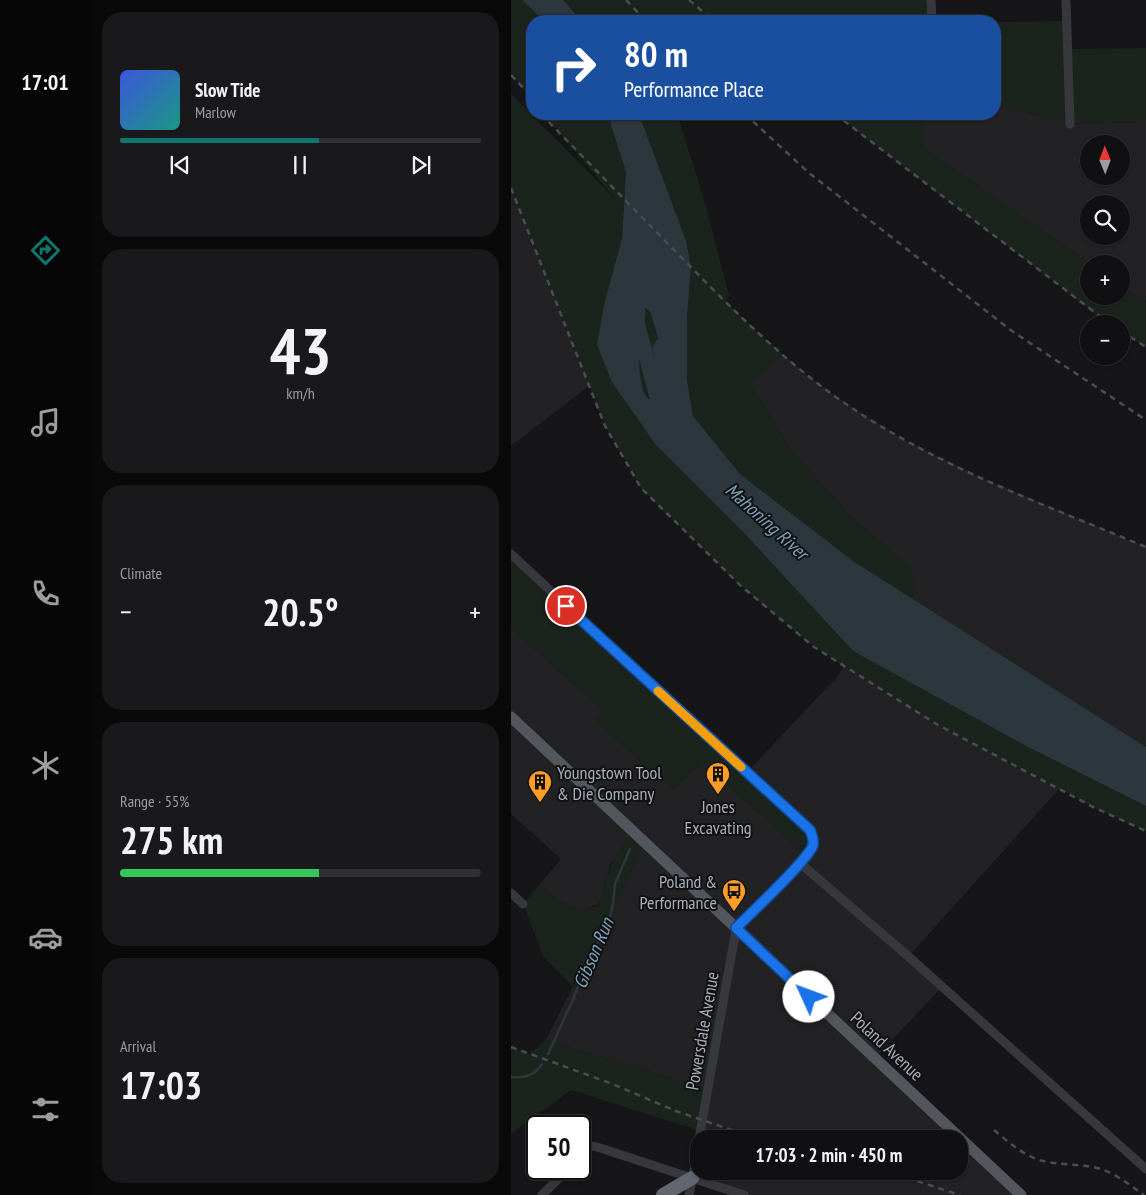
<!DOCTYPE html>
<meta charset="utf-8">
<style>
body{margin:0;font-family:"PT Sans Narrow",sans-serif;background:#19191b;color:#f1f3f6;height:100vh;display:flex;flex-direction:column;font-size:19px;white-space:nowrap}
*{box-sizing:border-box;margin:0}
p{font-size:16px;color:#9c9d9f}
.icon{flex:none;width:28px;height:28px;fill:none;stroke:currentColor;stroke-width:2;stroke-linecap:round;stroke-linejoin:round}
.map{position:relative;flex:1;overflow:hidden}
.panel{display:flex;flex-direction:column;gap:12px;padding:12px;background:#09090a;width:421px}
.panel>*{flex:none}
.top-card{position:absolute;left:15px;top:15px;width:475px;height:105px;border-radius:20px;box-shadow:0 1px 4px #0004,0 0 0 1px #303032;background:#1a4fa0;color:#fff;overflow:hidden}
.needle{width:32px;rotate:359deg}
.buttons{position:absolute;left:569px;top:135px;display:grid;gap:10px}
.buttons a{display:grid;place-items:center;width:50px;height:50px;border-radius:50%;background:#101012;box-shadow:0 1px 4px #0004,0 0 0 1px #303032;font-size:25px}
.speed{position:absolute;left:15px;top:1115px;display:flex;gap:10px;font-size:25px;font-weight:700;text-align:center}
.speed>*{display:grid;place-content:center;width:65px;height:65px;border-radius:50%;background:#101012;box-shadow:0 1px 4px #0004,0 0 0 1px #303032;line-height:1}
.speed .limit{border:2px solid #111;border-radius:8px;background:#fff;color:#111}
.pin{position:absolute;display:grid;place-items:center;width:42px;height:42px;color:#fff;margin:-21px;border:2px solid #fff;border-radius:50%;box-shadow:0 1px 5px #0007}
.me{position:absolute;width:55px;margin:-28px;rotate:313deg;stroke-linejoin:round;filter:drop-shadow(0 0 4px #0008)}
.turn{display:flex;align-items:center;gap:18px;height:105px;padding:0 15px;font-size:22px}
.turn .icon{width:65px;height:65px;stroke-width:2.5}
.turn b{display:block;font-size:35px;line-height:42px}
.big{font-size:38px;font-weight:600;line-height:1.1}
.panel .widget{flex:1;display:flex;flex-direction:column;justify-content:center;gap:8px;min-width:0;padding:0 18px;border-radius:20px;background:#19191b}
.panel .dial{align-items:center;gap:0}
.dial b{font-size:65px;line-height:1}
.song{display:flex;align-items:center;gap:15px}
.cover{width:60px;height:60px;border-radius:8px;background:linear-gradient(135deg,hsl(230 70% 55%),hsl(170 70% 35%))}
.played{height:5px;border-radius:2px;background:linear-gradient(90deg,#0f766e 55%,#303032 55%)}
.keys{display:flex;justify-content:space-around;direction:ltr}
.heat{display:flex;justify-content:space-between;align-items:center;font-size:28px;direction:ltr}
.charge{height:8px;border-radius:4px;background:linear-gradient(90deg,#34c759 55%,#303032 0)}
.trip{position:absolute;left:179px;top:1130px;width:278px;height:50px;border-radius:20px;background:#101012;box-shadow:0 1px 4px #0004,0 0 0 1px #303032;font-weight:600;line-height:50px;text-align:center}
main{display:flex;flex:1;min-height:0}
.tab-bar{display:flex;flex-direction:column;width:90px;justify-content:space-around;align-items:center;background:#060607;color:#9c9d9f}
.tab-bar .icon{width:35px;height:35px}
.tab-bar .current{color:#0f766e}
.tab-bar b{font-size:22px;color:#f1f3f6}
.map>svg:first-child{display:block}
.built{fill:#222225;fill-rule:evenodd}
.green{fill:#1b241c}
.water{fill:#2b373d;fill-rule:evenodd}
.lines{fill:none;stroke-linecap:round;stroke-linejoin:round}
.stream{stroke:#2b373d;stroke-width:2.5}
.river{stroke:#2b373d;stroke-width:15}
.minor{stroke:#36383e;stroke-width:9}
.major{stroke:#52565d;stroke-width:11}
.highway{stroke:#62676f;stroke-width:14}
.rail{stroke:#494d53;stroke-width:2.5;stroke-dasharray:6 5;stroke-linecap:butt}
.route-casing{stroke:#114b97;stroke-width:12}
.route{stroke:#1a73e8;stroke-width:9}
.slow{stroke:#f59e0b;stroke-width:9}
.labels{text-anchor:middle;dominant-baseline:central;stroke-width:4;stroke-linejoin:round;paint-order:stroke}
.poi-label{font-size:18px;fill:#a7afb9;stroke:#111113;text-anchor:start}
.street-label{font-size:18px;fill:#a7afb9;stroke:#111113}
.water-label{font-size:19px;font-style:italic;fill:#7aa2b8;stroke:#111113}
</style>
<main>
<nav class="tab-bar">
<b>17:01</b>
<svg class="icon current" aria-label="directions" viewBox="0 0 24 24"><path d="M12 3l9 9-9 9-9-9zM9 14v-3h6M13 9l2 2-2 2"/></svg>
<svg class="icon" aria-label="music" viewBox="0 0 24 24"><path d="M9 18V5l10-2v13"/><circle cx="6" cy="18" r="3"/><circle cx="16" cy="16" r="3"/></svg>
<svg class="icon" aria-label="phone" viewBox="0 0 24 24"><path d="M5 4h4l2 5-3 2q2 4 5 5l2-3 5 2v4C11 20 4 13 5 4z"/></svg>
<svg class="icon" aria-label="climate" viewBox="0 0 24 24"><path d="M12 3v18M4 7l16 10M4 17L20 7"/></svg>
<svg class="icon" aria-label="car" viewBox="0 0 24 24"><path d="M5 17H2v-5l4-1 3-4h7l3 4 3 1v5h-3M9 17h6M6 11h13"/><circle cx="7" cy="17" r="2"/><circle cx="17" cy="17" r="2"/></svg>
<svg class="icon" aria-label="filters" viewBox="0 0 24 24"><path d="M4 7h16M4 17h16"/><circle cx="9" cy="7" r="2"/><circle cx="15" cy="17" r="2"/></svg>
</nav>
<section class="panel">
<div class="widget">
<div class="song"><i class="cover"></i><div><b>Slow Tide</b><p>Marlow</p></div></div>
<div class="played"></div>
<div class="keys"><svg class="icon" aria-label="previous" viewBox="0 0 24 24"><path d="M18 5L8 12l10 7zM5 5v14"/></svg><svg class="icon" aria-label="pause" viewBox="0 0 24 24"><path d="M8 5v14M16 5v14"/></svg><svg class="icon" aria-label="next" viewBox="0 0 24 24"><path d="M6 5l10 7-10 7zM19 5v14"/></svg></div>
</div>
<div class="widget dial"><b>43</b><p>km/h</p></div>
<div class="widget"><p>Climate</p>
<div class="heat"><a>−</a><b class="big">20.5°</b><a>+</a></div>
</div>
<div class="widget"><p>Range · 55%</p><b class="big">275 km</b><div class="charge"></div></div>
<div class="widget"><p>Arrival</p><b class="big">17:03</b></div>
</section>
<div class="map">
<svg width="635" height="1195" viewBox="0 0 635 1195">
<rect width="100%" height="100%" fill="#161618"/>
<path class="built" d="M484 106H493L559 124 635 122V302L610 285V264H580L411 147 412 114H484ZM578 144H610V176H578ZM578 204H610V236H578Z
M0 188 78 386 0 446Z
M272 354 297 376 346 411 396 441 473 479 635 547V747L400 598 403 589 395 563 340 517 279 449 239 383Z
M0 628 92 710 84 720 162 790 190 761 295 855 236 772 325 678 333 666 427 725 548 789 398 956 431 987 364 1058 509 1195H233L181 1178 187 1144 188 1171H448V1139H188L197 1089 35 1040 134 843 100 862 88 904 69 911 49 902 29 884 50 859 0 814Z"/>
<path class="green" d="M0 0H11L33 21H21V99L0 74Z
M52 0H420L421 21H203L192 13 185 21H71Z
M556 21 557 49 635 48V122L559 124 493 106H484V58L486 57 485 22Z
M0 94 106 201 33 114H95L98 119 115 172 111 238 93 305 145 445 234 534 342 651 519 748 635 806V831L584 808 427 725 303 647 230 586 130 488 94 426 0 188Z
M128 114H166L193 199 218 296 214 301 245 331 272 354 240 384 279 449 340 517 395 562 403 576V589L400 598 342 561 229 474 182 416 176 380V318L180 267 175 241Z
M324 114H412V147L580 264H578V296H610V285L635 302V347L610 331V324H599L586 315Z
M131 308H134L139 311 147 338 141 347 143 356V390L142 396 139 399 136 398C124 379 129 334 129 311Z
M0 554 301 836 295 855 190 761 162 790 83 720 91 710 0 628Z
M122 832 134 843 62 987 33 957 12 904 29 884 49 902 69 911 88 905C96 876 101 854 122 832Z
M35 1040 197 1089 190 1131 60 1090 0 1134V1047L18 1054Z"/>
<path class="water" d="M11 0H52L71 21H33Z
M95 114H128L175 241 180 267 176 318V380L182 416 229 474 342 561 635 747V806L519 748 342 651 234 534 145 445 101 382 86 345 93 305 111 238 115 172 98 119ZM131 308H134L139 311 147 338 141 347 143 356V390L142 396 139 399 136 398C124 379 129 334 129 311Z"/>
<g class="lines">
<path class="stream" d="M37 1054 61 1002 77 961 98 921 102 904 104 884 119 849
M0 1077C12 1078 24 1076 31 1064"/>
<path class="river" d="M127 312 126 322 148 404"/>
<path class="minor" d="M420 0 421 21
M555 0 559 124
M0 554 180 721 295 825 301 836 303 842 301 848 289 863 225 929 188 1139
M289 863 398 957 635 1169
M0 893 12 904
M69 1157 79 1147 83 1146 233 1195
M31 1195 57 1169
M178 1195 188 1144"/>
<path class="major" d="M0 717 510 1195"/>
<path class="highway" d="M152 1195 181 1178"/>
<path class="rail" d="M115 0 135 21
M178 0 203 21
M0 75 21 97
M30 114C75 160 120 206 165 252 222 310 279 368 347 412 436 470 537 506 635 547
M234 114 298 173 501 331 635 420
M324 114 599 324
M0 188 94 426 130 488 230 586 303 647 427 725 584 808 635 831
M610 331 635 347
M0 1047 99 1083 165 1111 247 1139
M483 1130C497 1142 511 1154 528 1160 546 1165 564 1164 582 1167 602 1171 617 1184 633 1195
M375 1171 449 1195"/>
</g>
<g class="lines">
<g class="route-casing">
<path id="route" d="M55 606 299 830C301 835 303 840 302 845 298 859 239 914 225 928L298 997"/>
</g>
<use href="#route" class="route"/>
<path class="slow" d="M147 691 230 767"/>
</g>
<defs>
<g id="building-pin" transform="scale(1.25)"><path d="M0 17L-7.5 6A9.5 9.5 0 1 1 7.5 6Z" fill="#ff9d27" stroke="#111113"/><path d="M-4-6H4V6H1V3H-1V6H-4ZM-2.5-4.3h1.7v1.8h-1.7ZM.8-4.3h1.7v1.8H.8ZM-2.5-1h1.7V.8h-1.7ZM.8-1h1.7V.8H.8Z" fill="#111"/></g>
<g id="bus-pin" transform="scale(1.25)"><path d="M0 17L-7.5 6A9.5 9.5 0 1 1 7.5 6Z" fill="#ff9d27" stroke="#111113"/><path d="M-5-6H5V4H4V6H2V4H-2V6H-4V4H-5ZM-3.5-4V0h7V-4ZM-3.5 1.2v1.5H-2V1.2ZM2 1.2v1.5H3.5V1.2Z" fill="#111"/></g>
</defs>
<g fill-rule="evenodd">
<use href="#building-pin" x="207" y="774"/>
<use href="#building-pin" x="29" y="782"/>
<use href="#bus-pin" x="223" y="891"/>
</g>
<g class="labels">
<g class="poi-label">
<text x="46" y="772">Youngstown Tool<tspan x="46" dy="21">&amp; Die Company</tspan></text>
<text x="207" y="806" text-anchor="middle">Jones<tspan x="207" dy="21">Excavating</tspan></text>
<text x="206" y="881" text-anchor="end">Poland &amp;<tspan x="206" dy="21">Performance</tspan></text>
</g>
<g class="street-label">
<text transform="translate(191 1031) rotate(-80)">Powersdale Avenue</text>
<text transform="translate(376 1046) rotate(43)">Poland Avenue</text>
</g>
<g class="water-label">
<text transform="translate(256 521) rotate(42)">Mahoning River</text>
<text transform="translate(82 953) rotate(-67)">Gibson Run</text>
</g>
</g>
</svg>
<div class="buttons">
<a><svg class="needle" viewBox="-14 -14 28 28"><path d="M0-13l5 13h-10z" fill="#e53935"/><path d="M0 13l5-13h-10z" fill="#9c9d9f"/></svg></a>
<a><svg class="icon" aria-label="search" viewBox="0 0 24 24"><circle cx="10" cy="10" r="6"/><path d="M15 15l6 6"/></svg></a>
<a>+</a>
<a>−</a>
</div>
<div class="speed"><div class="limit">50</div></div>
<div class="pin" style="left:55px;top:606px;background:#d93025"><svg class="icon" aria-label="arrive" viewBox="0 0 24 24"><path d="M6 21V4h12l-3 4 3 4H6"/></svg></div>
<svg class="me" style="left:298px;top:997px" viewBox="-20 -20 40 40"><circle r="19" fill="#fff"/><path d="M0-13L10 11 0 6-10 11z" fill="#1a73e8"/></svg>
<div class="trip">17:03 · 2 min · 450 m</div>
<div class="top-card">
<div class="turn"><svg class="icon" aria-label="right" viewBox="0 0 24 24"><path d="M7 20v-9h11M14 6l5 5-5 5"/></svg><div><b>80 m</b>Performance Place</div></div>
</div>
</div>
</main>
